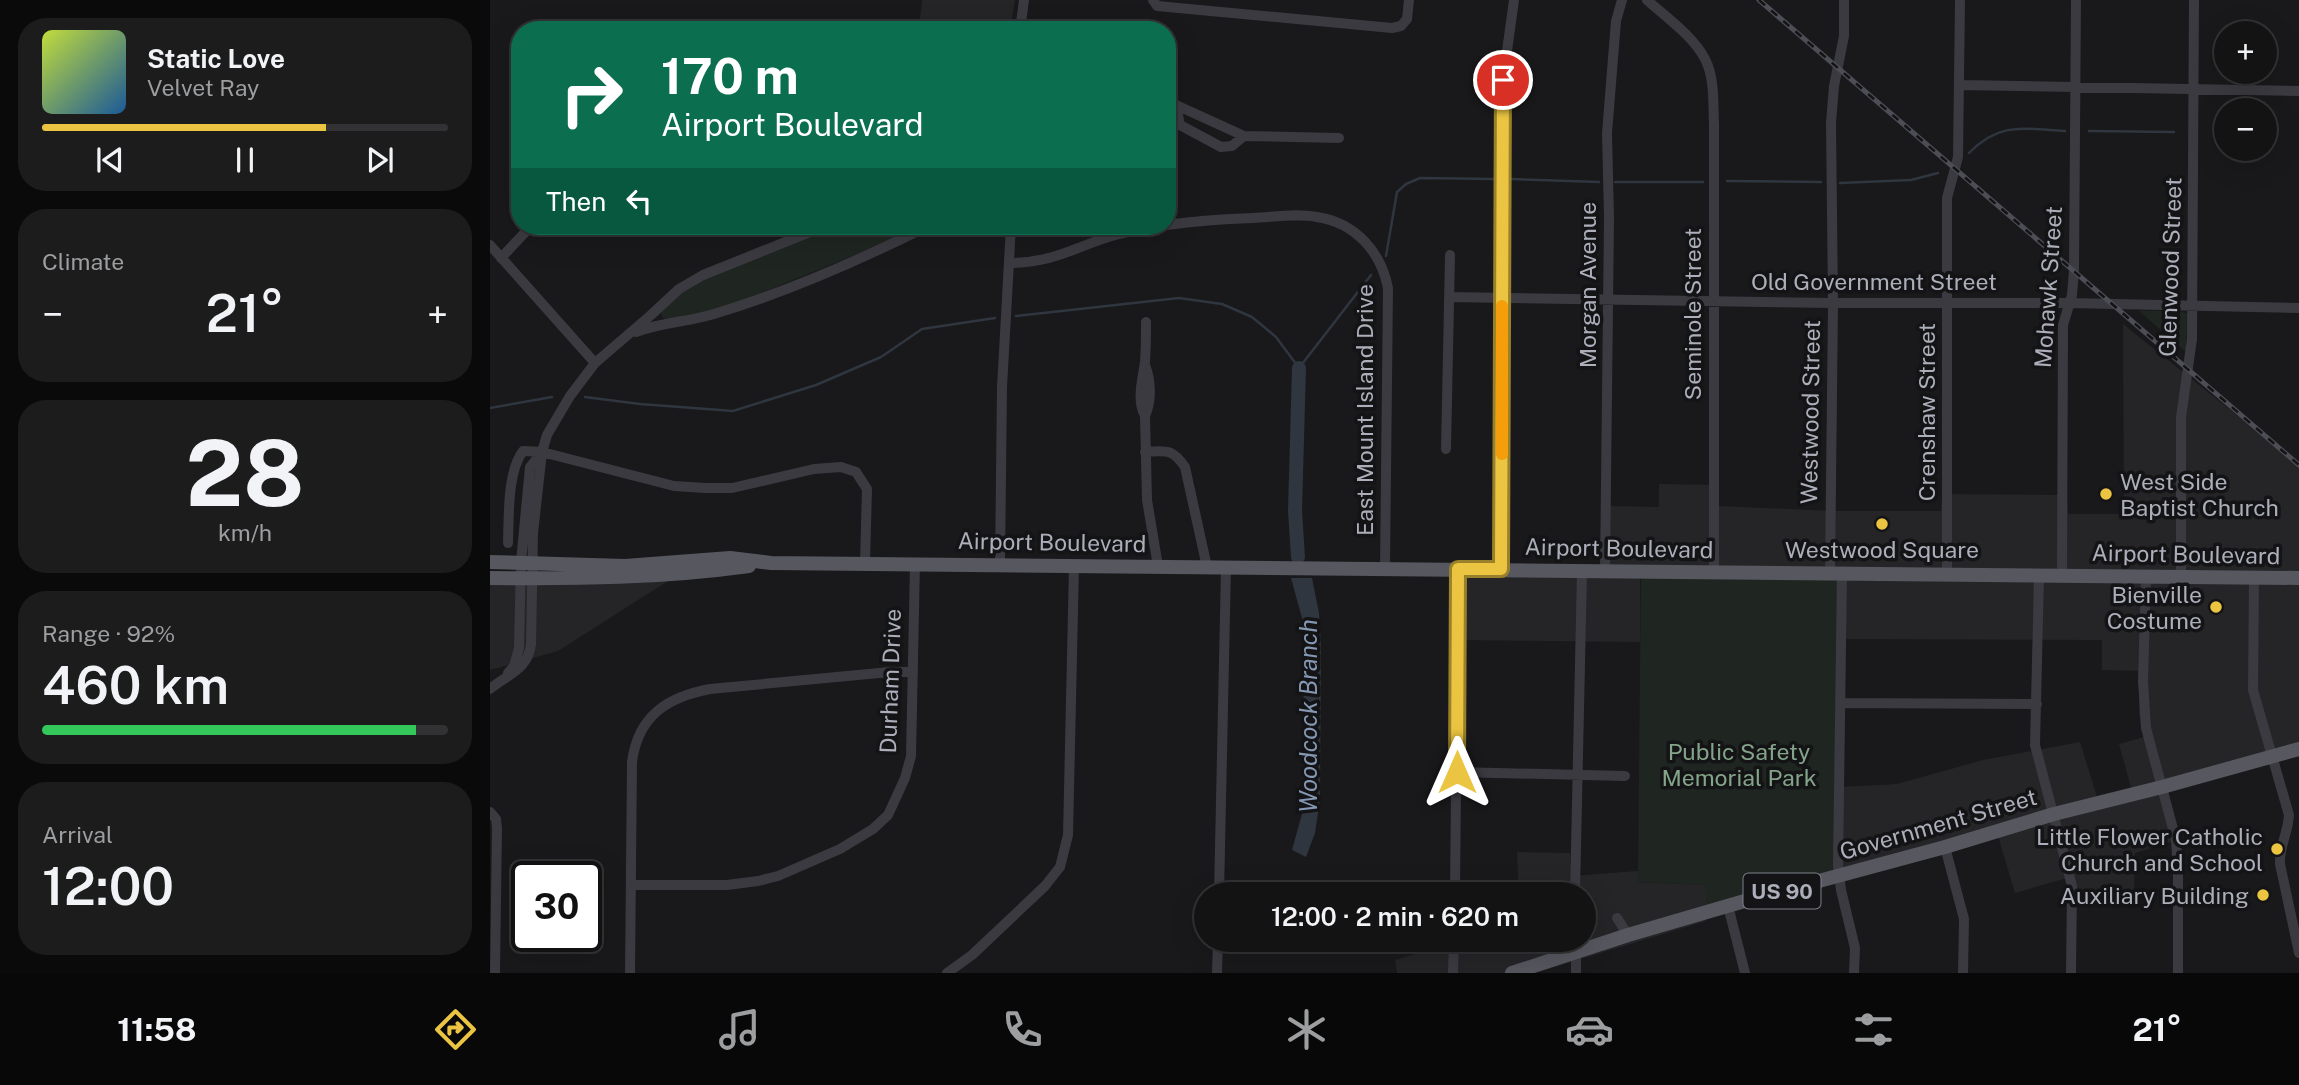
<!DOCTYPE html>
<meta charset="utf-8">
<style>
body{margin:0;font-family:"Public Sans",sans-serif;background:#1c1c1d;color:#f1f3f6;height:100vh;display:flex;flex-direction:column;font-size:26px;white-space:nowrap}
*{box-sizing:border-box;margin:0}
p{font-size:23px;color:#9d9ea0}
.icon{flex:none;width:38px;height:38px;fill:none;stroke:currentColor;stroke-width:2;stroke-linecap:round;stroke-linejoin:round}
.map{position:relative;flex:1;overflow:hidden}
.side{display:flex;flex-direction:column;gap:18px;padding:18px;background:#0a0a0b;width:490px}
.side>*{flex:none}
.hud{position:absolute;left:21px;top:21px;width:665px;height:214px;border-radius:28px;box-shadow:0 7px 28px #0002,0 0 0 2px #323234;background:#0b6e4f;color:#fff;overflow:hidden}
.fabs{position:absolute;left:1724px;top:21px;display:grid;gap:14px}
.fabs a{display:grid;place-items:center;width:63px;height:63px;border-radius:50%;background:#131314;box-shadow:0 7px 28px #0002,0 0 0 2px #323234;font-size:35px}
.speed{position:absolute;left:21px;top:861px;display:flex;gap:14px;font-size:35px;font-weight:700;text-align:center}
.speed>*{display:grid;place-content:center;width:91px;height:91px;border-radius:50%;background:#131314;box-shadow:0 7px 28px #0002,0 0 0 2px #323234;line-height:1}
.speed .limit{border:4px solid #111;border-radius:10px;background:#fff;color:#111}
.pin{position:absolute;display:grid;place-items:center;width:60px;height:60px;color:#fff;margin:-30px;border:4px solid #fff;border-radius:50%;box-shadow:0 2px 7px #0007}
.me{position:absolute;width:77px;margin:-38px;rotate:0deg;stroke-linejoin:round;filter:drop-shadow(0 0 5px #0008)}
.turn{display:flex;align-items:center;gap:24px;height:147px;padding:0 35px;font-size:32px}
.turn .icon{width:91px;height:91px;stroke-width:2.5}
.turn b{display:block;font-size:49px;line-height:60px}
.then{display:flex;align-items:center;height:66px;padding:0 35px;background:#0003;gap:14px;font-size:26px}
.big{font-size:52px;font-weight:600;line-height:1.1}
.side .widget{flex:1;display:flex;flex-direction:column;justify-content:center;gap:10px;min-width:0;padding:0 24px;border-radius:28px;background:#1c1c1d}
.side .dial{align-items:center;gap:0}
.dial b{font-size:91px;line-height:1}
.song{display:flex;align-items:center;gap:21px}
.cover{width:84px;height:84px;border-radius:10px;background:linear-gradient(135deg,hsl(70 70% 55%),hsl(210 70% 35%))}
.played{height:7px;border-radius:4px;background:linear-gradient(90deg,#ebc541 70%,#323234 70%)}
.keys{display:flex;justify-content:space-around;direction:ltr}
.heat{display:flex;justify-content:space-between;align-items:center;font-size:38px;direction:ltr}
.charge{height:10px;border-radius:5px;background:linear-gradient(90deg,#34c759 92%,#323234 0)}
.trip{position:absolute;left:704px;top:882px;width:402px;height:70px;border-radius:35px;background:#131314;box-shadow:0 7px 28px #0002,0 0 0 2px #323234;font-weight:600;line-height:70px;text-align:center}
.dock{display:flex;height:112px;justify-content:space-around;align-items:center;background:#080808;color:#9d9ea0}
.dock .icon{width:49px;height:49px}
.dock .on{color:#ebc541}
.dock b{font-size:32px;color:#f1f3f6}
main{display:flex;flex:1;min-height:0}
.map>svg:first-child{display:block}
.built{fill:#252528}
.green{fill:#1f2621}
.water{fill:#2f363f}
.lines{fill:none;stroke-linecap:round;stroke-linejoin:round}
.stream{stroke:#2f363f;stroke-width:2.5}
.river{stroke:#2f363f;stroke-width:14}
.minor{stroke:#3a3a40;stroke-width:10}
.major{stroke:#56575f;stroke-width:14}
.rail-casing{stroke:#4d4e55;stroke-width:5}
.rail{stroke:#141416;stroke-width:2.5;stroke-dasharray:8;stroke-linecap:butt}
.route-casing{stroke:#99802a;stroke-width:18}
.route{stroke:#ebc541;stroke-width:12}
.slow{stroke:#f59e0b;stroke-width:12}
.poi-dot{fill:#ebc541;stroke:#141416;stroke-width:2.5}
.labels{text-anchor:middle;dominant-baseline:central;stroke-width:7;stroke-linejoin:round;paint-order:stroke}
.shield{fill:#141416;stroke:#7e8089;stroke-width:2}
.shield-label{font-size:21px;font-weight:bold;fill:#acafba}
.street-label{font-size:23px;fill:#acafba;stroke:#141416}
.poi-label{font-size:23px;fill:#acafba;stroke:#141416;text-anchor:end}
.park-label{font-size:23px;fill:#84a489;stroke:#141416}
.water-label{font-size:24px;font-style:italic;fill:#8598b3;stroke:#141416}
</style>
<main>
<section class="side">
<div class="widget">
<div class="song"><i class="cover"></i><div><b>Static Love</b><p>Velvet Ray</p></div></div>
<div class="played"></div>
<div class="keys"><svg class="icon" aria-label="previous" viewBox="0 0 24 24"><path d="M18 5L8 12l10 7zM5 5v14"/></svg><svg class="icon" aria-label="pause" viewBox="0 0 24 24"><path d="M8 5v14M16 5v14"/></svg><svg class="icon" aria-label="next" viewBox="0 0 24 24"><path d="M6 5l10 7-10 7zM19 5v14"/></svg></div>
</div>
<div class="widget"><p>Climate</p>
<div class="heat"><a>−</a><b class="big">21°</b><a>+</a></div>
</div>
<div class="widget dial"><b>28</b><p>km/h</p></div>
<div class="widget"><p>Range · 92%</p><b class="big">460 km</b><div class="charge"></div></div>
<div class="widget"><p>Arrival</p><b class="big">12:00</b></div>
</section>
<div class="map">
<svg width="1809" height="973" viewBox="0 0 1809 973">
<rect width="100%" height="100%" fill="#19191b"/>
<path class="built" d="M432 0H525L520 30H429Z
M1633 324 1809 465V753L1669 792 1684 841 1645 853 1644 901 1585 899 1584 876 1525 893 1508 836 1353 880 1352 787 1407 784 1493 760 1590 742 1608 800 1642 791 1629 744 1654 737 1649 714 1650 671 1612 670V640L1354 639 1150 566V642L972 640 973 563 1118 565 1119 506 1169 507V484L1228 485 1229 506 1344 511H1451L1452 494 1577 495 1578 514H1634Z
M178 581 68 651 0 670V583Z
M1027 852 1080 853 1081 876 1148 871V882L1216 885V921L1045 973H907L905 960 970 940H1094V894H1029Z"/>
<path class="green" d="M344 226H429L377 250 229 310 176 319 172 317 171 312 197 288 220 276Z
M1649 311H1691L1697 314 1696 352Z
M1151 571 1352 573 1349 876 1216 912V885L1148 882Z"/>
<path class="water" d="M801 578H822L829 613 831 648 830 799 825 833 816 857 802 850 812 814 814 665 812 618Z"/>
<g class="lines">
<path class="stream" d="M1599 131 1684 132
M1479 153C1510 121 1534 129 1575 131
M1021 179 1109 182
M1237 181 1331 182
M1125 182H1213
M1350 183 1421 180 1448 173
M896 256 907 192 916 184 930 178 1005 179
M526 316 689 298 732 304 762 317 786 337 809 368 881 275
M95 397 150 404 243 411 326 385 391 357 432 329 505 318
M0 408 62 397"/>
<path class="river" d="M808 557 805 511 809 368"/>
<path class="minor" d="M663 0 667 6 902 28 911 26 917 19 919 0
M1157 0C1176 17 1203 36 1215 59 1225 78 1223 104 1224 125V572
M530 30 534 0
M1470 85 1809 91
M677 101 686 105 690 125 731 147 742 146 754 136 849 138
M686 105 754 136
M677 225C706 221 734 219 763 218 784 217 807 213 827 217 866 223 891 252 898 288L895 568
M0 245 105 363
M11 258 41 226
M519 263C566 263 587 245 629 234 643 230 658 228 673 226
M959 297 1343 303H1579L1809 308
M656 322C656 335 656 349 655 361 653 379 646 399 655 416L657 500 668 566
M146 332C172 322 198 322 224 314 297 292 370 260 438 226
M655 416C662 401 661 380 655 365
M956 449 960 255
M655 452C676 451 682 448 695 467L717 567
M18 543C19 517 17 472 33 451L52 452 184 486 215 488H242L324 469 351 467 366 472 377 489 375 563
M510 564 512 387 521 226
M1011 569 1013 80 1024 0
M1115 571 1119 218 1117 133 1126 21 1132 0
M1340 573 1343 303 1341 123 1344 86 1354 36V0
M1352 573 1348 865 1351 890 1365 948 1364 973
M1457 575V198L1468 157 1470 0
M1549 576 1545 745 1582 886 1581 973
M1572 576 1573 325 1582 295 1584 270 1586 0
M1656 577 1653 681 1656 728 1686 840 1688 872V973
M1691 577V417L1702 339 1704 0
M1764 578 1763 690 1799 815C1798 833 1789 847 1790 864L1809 953
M18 673 24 666 29 648 31 562 40 467 52 452
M0 689C18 674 38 670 41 644L43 533 52 452 57 435 80 396 105 363 161 315 189 289 213 275 335 226
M1350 703 1547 704
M967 772 1135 776
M0 812 6 819 7 828 5 973
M1455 847 1474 919 1473 973
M141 885H237L268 881 288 876 350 849 383 829 398 815 415 778 421 756 425 563
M729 894 736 567
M965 894 968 569
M1085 894 1092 571
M1238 906 1255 973
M1127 918 1138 935
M140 973 142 762C148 716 177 697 220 689L400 672H423
M457 973 482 955 555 886 570 867 578 835 584 565
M727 973 728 940
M963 973 964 940
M1086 973V940"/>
<path class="major" d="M0 562 135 566 240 558 281 563 1809 578
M0 578C87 579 172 578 259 566
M1022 973 1138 935 1258 900 1455 847 1564 814 1672 787 1809 749"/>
<g class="rail-casing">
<path id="rail" d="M1269 0 1809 465"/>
</g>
<use href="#rail" class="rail"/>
</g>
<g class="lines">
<g class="route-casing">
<path id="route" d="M967 772 968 569H1011L1013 80"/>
</g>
<use href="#route" class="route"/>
<path class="slow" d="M1012 454V306"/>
</g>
<g class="poi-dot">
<circle cx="1616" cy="494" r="7"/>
<circle cx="1392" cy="524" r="7"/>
<circle cx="1726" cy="607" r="7"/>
<circle cx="1787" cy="849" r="7"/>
<circle cx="1773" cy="895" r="7"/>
</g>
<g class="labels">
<rect class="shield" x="1253.5" y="873.5" width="77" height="35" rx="5"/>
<g class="shield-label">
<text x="1292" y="891">US 90</text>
</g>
<g class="street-label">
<text transform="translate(1680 267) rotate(-88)">Glenwood Street</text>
<text x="1384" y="281">Old Government Street</text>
<text transform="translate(1097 285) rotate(-90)">Morgan Avenue</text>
<text transform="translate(1558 287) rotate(-86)">Mohawk Street</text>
<text transform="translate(1202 314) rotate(-90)">Seminole Street</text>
<text transform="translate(874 410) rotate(-90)">East Mount Island Drive</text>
<text transform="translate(1320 412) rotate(-89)">Westwood Street</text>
<text transform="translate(1436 412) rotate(-90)">Crenshaw Street</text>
<text transform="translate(562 542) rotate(1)">Airport Boulevard</text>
<text transform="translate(1129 548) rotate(1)">Airport Boulevard</text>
<text transform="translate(1696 554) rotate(1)">Airport Boulevard</text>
<text transform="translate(400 681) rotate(-88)">Durham Drive</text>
<text transform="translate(1448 824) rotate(-16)">Government Street</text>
</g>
<g class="poi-label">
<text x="1630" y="481" text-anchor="start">West Side<tspan x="1630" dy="26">Baptist Church</tspan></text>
<text x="1392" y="549" text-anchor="middle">Westwood Square</text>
<text x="1712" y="594">Bienville<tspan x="1712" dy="26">Costume</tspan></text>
<text x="1773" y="836">Little Flower Catholic<tspan x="1773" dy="26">Church and School</tspan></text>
<text x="1759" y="895">Auxiliary Building</text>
</g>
<g class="park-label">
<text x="1249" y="751">Public Safety<tspan x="1249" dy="26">Memorial Park</tspan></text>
</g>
<g class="water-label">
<text transform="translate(818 716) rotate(-90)">Woodcock Branch</text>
</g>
</g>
</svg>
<div class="fabs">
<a>+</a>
<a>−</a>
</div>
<div class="speed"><div class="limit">30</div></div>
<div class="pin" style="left:1013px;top:80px;background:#d93025"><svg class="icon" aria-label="arrive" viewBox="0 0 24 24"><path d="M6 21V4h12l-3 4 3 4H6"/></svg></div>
<svg class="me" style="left:967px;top:772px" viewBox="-20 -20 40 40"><path d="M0-17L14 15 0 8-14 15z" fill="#ebc541" stroke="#fff" stroke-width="4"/></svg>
<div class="trip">12:00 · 2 min · 620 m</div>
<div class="hud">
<div class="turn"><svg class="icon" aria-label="right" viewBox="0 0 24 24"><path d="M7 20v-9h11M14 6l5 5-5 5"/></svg><div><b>170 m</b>Airport Boulevard</div></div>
<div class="then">Then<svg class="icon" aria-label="left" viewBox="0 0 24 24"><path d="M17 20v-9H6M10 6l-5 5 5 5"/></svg></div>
</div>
</div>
</main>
<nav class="dock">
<b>11:58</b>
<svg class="icon on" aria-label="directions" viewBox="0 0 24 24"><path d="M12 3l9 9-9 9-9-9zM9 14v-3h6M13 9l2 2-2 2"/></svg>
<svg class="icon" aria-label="music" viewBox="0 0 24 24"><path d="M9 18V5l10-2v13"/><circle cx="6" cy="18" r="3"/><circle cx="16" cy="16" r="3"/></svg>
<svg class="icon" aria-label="phone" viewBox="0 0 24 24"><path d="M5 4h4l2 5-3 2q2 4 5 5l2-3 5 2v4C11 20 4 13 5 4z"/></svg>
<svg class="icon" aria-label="climate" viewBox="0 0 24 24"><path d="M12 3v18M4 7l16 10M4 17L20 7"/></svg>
<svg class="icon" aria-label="car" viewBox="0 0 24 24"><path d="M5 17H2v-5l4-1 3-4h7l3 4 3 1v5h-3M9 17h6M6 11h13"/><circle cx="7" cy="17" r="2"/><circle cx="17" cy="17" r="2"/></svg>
<svg class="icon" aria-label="filters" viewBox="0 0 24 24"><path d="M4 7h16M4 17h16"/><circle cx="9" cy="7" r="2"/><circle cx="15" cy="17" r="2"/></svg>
<b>21°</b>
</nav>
